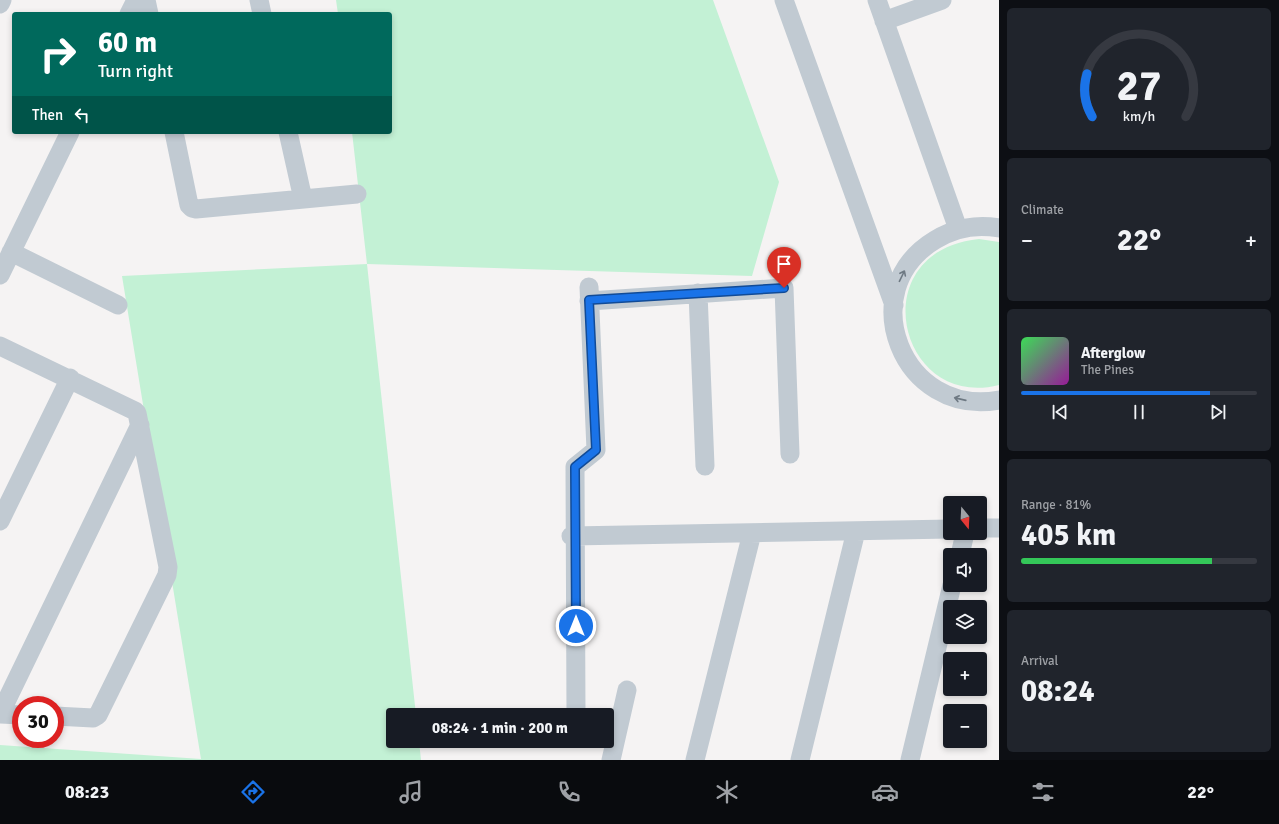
<!DOCTYPE html>
<meta charset="utf-8">
<style>
body{margin:0;font-family:Signika,sans-serif;background:#20242c;color:#f1f3f6;height:100vh;display:flex;flex-direction:column;font-size:15px;white-space:nowrap}
*{box-sizing:border-box;margin:0}
p{font-size:13px;color:#9ea1a6}
.icon{flex:none;width:22px;height:22px;fill:none;stroke:currentColor;stroke-width:2;stroke-linecap:round;stroke-linejoin:round}
.map{position:relative;flex:1;overflow:hidden}
.sheet{display:flex;flex-direction:column;gap:8px;padding:8px;background:#0d0f14;width:280px}
.sheet>*{flex:none}
.banner{position:absolute;left:12px;top:12px;width:380px;height:122px;border-radius:4px;box-shadow:0 2px 6px #0003;background:#00695c;color:#fff;overflow:hidden}
.needle{width:26px;rotate:162deg}
.tools{position:absolute;left:943px;top:496px;display:grid;gap:8px}
.tools a{display:grid;place-items:center;width:44px;height:44px;border-radius:4px;background:#171b24;box-shadow:0 2px 6px #0003;font-size:20px}
.speed{position:absolute;left:12px;top:696px;display:flex;gap:8px;font-size:20px;font-weight:700;text-align:center}
.speed>*{display:grid;place-content:center;width:52px;height:52px;border-radius:50%;background:#171b24;box-shadow:0 2px 6px #0003;line-height:1}
.speed .limit{border:6px solid #d22;background:#fff;color:#111}
.pin{position:absolute;display:grid;place-items:center;width:34px;height:34px;color:#fff;margin:-41px -17px;border-radius:50% 50% 50% 0;rotate:-45deg;box-shadow:0 0 4px #0007}
.pin .icon{rotate:45deg}
.me{position:absolute;width:44px;margin:-22px;rotate:0deg;stroke-linejoin:round;filter:drop-shadow(0 0 3px #0008)}
.turn{display:flex;align-items:center;gap:14px;height:84px;padding:0 20px;font-size:18px}
.turn .icon{width:52px;height:52px;stroke-width:2.5}
.turn b{display:block;font-size:28px;line-height:34px}
.then{display:flex;align-items:center;height:38px;padding:0 20px;background:#0003;gap:8px;font-size:15px}
.big{font-size:30px;font-weight:800;line-height:1.1}
.sheet .card{flex:1;display:flex;flex-direction:column;justify-content:center;gap:6px;min-width:0;padding:0 14px;border-radius:6px;background:#20242c}
.sheet .dial{align-items:center;gap:0}
.dial svg{height:104px;overflow:visible;fill:none;stroke:#363941;stroke-width:7;stroke-linecap:round;text-anchor:middle}
.dial text{fill:#f1f3f6;stroke:none}
.song{display:flex;align-items:center;gap:12px}
.cover{width:48px;height:48px;border-radius:6px;background:linear-gradient(135deg,hsl(130 70% 55%),hsl(300 70% 35%))}
.played{height:4px;border-radius:2px;background:linear-gradient(90deg,#1a73e8 80%,#363941 80%)}
.keys{display:flex;justify-content:space-around;direction:ltr}
.heat{display:flex;justify-content:space-between;align-items:center;font-size:22px;direction:ltr}
.charge{height:6px;border-radius:3px;background:linear-gradient(90deg,#34c759 81%,#363941 0)}
.trip{position:absolute;left:386px;top:708px;width:228px;height:40px;border-radius:4px;background:#171b24;box-shadow:0 2px 6px #0003;font-weight:800;line-height:40px;text-align:center}
.tabs{display:flex;height:64px;justify-content:space-around;align-items:center;background:#090b0e;color:#9ea1a6}
.tabs .icon{width:28px;height:28px}
.tabs .current{color:#1a73e8}
.tabs b{font-size:18px;color:#f1f3f6}
main{display:flex;flex:1;min-height:0}
.map>svg:first-child{display:block}
.green{fill:#c3f1d5}
.lines{fill:none;stroke-linecap:round;stroke-linejoin:round}
.minor{stroke:#c1cad2;stroke-width:19}
.oneway{stroke:#6e7983}
.route-casing{stroke:#114b97;stroke-width:10}
.route{stroke:#1a73e8;stroke-width:7}
</style>
<main>
<div class="map">
<svg width="999" height="760" viewBox="0 0 999 760">
<rect width="100%" height="100%" fill="#f5f3f3"/>
<path class="green" d="M336 0H713L779 182 752 276 367 264 416 715H393V741H419L421 760H0V745L201 759 122 276 367 264 352 132H390V14H338Z
M979 239 999 242V385C898 411 861 251 979 239Z"/>
<g class="lines">
<path class="minor" d="M146 0 149 14
M259 0 262 14
M784 0 894 305
M877 0 958 229
M0 4 2 0
M129 14 136 0
M884 21 942 0
M174 132 189 205 192 208 196 209 357 194
M288 132 303 199
M999 228C977 224 954 228 935 240 852 290 902 418 999 400
M11 252 118 305
M0 275 70 132
M698 293 705 466
M589 301 784 288 790 454
M0 346 135 411 137 413 168 567 167 575 98 715 93 718 55 716
M0 521 70 378
M980 528H999
M571 536 950 529
M960 555 965 533
M0 714 140 425
M0 714 21 715
M576 715 575 467 596 450 589 287
M611 760 627 690
M695 760 752 533
M800 760 856 531
M910 760 952 585"/>
</g>
<defs><path id="oneway-shaft" d="M-6 0H5M1.5-3L5.5 0L1.5 3" fill="none" stroke-width="1.6" stroke-linecap="round" stroke-linejoin="round"/></defs>
<g class="oneway">
<use href="#oneway-shaft" transform="translate(902 276) rotate(-64)"/>
<use href="#oneway-shaft" transform="translate(960 399) rotate(-167)"/>
</g>
<g class="lines">
<g class="route-casing">
<path id="route" d="M576 626 575 467 596 450 589 300 784 288"/>
</g>
<use href="#route" class="route"/>
</g>
</svg>
<div class="tools">
<a><svg class="needle" viewBox="-14 -14 28 28"><path d="M0-13l5 13h-10z" fill="#e53935"/><path d="M0 13l5-13h-10z" fill="#9ea1a6"/></svg></a>
<a><svg class="icon" aria-label="sound" viewBox="0 0 24 24"><path d="M4 9h4l5-4v14l-5-4H4zM17 9q2 3 0 6"/></svg></a>
<a><svg class="icon" aria-label="layers" viewBox="0 0 24 24"><path d="M12 4l9 5-9 5-9-5zM3 14l9 5 9-5"/></svg></a>
<a>+</a>
<a>−</a>
</div>
<div class="speed"><div class="limit">30</div></div>
<div class="pin" style="left:784px;top:288px;background:#d93025"><svg class="icon" aria-label="arrive" viewBox="0 0 24 24"><path d="M6 21V4h12l-3 4 3 4H6"/></svg></div>
<svg class="me" style="left:576px;top:626px" viewBox="-20 -20 40 40"><circle r="17" fill="#1a73e8" stroke="#fff" stroke-width="3"/><path d="M0-11L8 9 0 5-8 9z" fill="#fff"/></svg>
<div class="trip">08:24 · 1 min · 200 m</div>
<div class="banner">
<div class="turn"><svg class="icon" aria-label="right" viewBox="0 0 24 24"><path d="M7 20v-9h11M14 6l5 5-5 5"/></svg><div><b>60 m</b>Turn right</div></div>
<div class="then">Then<svg class="icon" aria-label="left" viewBox="0 0 24 24"><path d="M17 20v-9H6M10 6l-5 5 5 5"/></svg></div>
</div>
</div>
<section class="sheet">
<div class="card dial"><svg viewBox="0 0 100 80">
<path d="M14 69A42 42 0 1 1 86 69"/>
<path d="M14 69A42 42 0 0 1 10 36" stroke="#1a73e8"/>
<text x="50" y="56" font-size="32" font-weight="700">27</text>
<text x="50" y="72" font-size="11">km/h</text>
</svg></div>
<div class="card"><p>Climate</p>
<div class="heat"><a>−</a><b class="big">22°</b><a>+</a></div>
</div>
<div class="card">
<div class="song"><i class="cover"></i><div><b>Afterglow</b><p>The Pines</p></div></div>
<div class="played"></div>
<div class="keys"><svg class="icon" aria-label="previous" viewBox="0 0 24 24"><path d="M18 5L8 12l10 7zM5 5v14"/></svg><svg class="icon" aria-label="pause" viewBox="0 0 24 24"><path d="M8 5v14M16 5v14"/></svg><svg class="icon" aria-label="next" viewBox="0 0 24 24"><path d="M6 5l10 7-10 7zM19 5v14"/></svg></div>
</div>
<div class="card"><p>Range · 81%</p><b class="big">405 km</b><div class="charge"></div></div>
<div class="card"><p>Arrival</p><b class="big">08:24</b></div>
</section>
</main>
<nav class="tabs">
<b>08:23</b>
<svg class="icon current" aria-label="directions" viewBox="0 0 24 24"><path d="M12 3l9 9-9 9-9-9zM9 14v-3h6M13 9l2 2-2 2"/></svg>
<svg class="icon" aria-label="music" viewBox="0 0 24 24"><path d="M9 18V5l10-2v13"/><circle cx="6" cy="18" r="3"/><circle cx="16" cy="16" r="3"/></svg>
<svg class="icon" aria-label="phone" viewBox="0 0 24 24"><path d="M5 4h4l2 5-3 2q2 4 5 5l2-3 5 2v4C11 20 4 13 5 4z"/></svg>
<svg class="icon" aria-label="climate" viewBox="0 0 24 24"><path d="M12 3v18M4 7l16 10M4 17L20 7"/></svg>
<svg class="icon" aria-label="car" viewBox="0 0 24 24"><path d="M5 17H2v-5l4-1 3-4h7l3 4 3 1v5h-3M9 17h6M6 11h13"/><circle cx="7" cy="17" r="2"/><circle cx="17" cy="17" r="2"/></svg>
<svg class="icon" aria-label="filters" viewBox="0 0 24 24"><path d="M4 7h16M4 17h16"/><circle cx="9" cy="7" r="2"/><circle cx="15" cy="17" r="2"/></svg>
<b>22°</b>
</nav>
